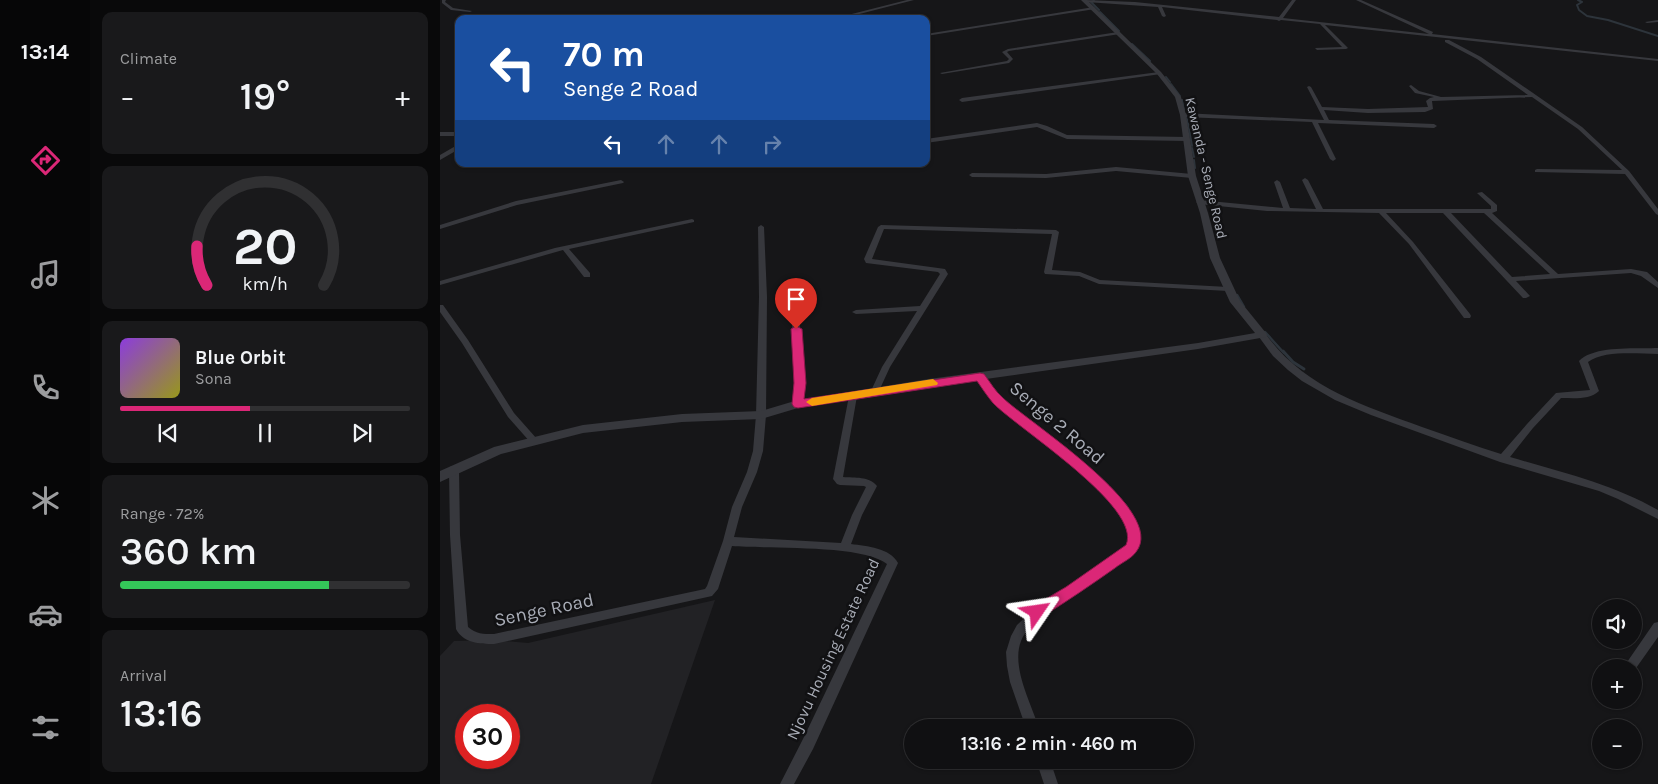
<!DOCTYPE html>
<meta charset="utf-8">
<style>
body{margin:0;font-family:Karla,sans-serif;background:#19191b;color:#f1f3f6;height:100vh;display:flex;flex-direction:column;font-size:19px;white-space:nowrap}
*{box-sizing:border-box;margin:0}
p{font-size:16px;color:#9c9d9f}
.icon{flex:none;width:28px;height:28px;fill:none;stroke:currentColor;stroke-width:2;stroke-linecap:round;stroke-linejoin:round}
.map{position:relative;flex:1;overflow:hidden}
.panel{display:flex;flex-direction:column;gap:12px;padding:12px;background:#09090a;width:350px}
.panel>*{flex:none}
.top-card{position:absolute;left:15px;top:15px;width:475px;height:152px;border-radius:10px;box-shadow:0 1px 4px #0004,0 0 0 1px #303032;background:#1a4fa0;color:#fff;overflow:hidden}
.controls{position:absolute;left:1152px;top:599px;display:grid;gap:10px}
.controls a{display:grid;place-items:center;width:50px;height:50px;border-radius:50%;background:#101012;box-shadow:0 1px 4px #0004,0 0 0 1px #303032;font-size:25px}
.speed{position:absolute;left:15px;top:704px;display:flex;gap:10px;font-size:25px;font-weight:700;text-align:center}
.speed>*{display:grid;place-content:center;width:65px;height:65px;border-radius:50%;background:#101012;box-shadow:0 1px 4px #0004,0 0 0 1px #303032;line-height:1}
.speed .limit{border:8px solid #d22;background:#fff;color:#111}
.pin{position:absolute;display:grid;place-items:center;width:42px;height:42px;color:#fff;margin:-51px -21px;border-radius:50% 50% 50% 0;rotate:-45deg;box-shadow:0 0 5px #0007}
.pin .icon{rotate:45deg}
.me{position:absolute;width:55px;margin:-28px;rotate:58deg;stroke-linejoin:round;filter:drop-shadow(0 0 4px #0008)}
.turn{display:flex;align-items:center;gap:18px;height:105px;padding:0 25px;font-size:22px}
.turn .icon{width:65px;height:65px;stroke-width:2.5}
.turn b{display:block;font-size:35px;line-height:42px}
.lanes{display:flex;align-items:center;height:48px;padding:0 25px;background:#0003;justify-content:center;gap:25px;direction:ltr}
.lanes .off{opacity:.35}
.big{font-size:38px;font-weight:600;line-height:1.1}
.panel .widget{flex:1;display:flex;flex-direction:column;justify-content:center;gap:8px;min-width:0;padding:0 18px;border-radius:10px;background:#19191b}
.panel .dial{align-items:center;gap:0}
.dial svg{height:130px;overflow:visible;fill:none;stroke:#303032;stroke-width:7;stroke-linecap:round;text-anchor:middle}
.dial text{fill:#f1f3f6;stroke:none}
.song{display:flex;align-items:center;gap:15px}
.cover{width:60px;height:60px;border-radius:8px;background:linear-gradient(135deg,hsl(270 70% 55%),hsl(60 70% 35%))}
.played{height:5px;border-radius:2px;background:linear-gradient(90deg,#db2777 45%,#303032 45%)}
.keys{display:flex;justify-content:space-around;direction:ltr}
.heat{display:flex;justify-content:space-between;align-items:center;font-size:28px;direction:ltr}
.charge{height:8px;border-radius:4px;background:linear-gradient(90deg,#34c759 72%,#303032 0)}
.trip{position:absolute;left:464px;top:719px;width:290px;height:50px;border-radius:25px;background:#101012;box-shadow:0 1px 4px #0004,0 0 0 1px #303032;font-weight:600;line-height:50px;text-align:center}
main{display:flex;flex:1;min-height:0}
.tab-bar{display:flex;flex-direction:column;width:90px;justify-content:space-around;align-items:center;background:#060607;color:#9c9d9f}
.tab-bar .icon{width:35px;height:35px}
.tab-bar .on{color:#db2777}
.tab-bar b{font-size:22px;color:#f1f3f6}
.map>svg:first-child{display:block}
.built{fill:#222225;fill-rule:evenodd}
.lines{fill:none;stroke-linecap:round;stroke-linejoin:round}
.stream-far2{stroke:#2d343b;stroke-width:2}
.stream-far1{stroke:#2d343b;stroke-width:2.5}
.stream{stroke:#2d343b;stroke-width:3}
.minor{fill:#37383d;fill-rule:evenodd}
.tertiary{fill:#37383d;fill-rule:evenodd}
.route{fill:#db2777;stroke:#8e194d}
.slow{fill:#f59e0b}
.labels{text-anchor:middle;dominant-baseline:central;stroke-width:5;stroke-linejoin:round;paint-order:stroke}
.far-street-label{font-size:14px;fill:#a9adb7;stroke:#111113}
.street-label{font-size:16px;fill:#a9adb7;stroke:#111113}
.near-street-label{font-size:19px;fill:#a9adb7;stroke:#111113}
</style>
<main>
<nav class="tab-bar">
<b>13:14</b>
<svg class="icon on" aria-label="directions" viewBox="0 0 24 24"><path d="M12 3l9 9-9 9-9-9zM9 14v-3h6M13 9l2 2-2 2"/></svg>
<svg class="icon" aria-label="music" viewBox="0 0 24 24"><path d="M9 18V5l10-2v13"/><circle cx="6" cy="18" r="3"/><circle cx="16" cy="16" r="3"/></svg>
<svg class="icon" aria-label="phone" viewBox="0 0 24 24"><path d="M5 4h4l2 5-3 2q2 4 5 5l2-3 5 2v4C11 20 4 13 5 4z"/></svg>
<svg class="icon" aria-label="climate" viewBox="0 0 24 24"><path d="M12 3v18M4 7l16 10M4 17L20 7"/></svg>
<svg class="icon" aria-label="car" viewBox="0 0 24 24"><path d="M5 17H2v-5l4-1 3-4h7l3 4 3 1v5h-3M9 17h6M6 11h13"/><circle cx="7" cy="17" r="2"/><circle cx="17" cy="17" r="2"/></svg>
<svg class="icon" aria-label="filters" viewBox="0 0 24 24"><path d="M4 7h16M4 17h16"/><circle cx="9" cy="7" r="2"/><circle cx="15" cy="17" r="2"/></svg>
</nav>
<section class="panel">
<div class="widget"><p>Climate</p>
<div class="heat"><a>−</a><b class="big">19°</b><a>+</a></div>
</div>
<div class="widget dial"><svg viewBox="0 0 100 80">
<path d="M14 69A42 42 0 1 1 86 69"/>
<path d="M14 69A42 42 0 0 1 8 45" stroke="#db2777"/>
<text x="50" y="56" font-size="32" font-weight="700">20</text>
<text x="50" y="72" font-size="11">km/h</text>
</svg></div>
<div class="widget">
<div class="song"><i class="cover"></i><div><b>Blue Orbit</b><p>Sona</p></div></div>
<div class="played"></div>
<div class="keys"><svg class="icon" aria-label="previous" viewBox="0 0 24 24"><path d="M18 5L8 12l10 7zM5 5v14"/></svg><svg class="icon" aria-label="pause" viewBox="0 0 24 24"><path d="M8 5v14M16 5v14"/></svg><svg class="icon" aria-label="next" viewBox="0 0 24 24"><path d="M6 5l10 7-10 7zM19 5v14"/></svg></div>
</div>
<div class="widget"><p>Range · 72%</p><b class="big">360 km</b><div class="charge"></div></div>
<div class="widget"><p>Arrival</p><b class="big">13:16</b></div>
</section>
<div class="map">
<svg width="1218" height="784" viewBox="0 0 1218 784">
<rect width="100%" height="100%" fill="#161618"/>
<path class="built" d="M275 600 211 784H0V656L14 641 54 640 88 643ZM26 715H69V758H26Z"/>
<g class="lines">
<path class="stream-far2" d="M1138 0 1142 2 1137 5 1139 10 1147 16 1168 20 1218 36
M654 1 651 2 659 10
M660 12 679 31
M692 44 710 61
M726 77 730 82
M731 84 740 96
M742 100 744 110
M747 118 750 134
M750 135 752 146
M752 148 754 157
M754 160 755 168"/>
<path class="stream-far1" d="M797 295 804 307
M825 332 844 353"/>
<path class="stream" d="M843 351 853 362 864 369"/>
<path class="minor" d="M2 0H6L5 2 13 8 32 11 30 12 11 10 2 3Z
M467 0H474L400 19H392Z
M645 0 695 2 839 17 852 0H856L843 18 989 34 916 0H921L993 32 992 34 1218 59V61L885 25 908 48 906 49 877 50 875 48 902 47 880 24 841 20 839 21 837 20 722 7 726 16 724 17 722 16 718 7 646 2 644 1Z
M654 7 655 9 486 36V34Z
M1218 20V22L1207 23 1205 22Z
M678 32 680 34 569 51 567 52 573 59 569 63 502 74 500 73 567 61 569 59 562 52 568 49Z
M1005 40H1009L1041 57 1142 127 1189 171 1218 209V215L1216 214 1185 174 1095 172V170L1097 169 1182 170 1138 129 1092 97 993 101H992L993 109 985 112 928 113 884 110 889 120 994 124 997 126 994 128 878 123 896 159 893 161 890 159 872 122 743 117 740 115 743 113 884 120 867 87 869 86 871 87 882 107 928 109 988 107 986 101 990 98 994 97 975 93 969 86 971 85 979 91 1001 97 1088 95 1037 59 1005 42Z
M719 72H721V74L522 102 519 100 522 98Z
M597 123 607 126 627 135 747 137 750 139 747 141 627 139 597 127 486 143V139Z
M0 132H19V136H0Z
M19 144V149L0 160V155Z
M676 167 752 174 755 176 752 178 676 171 606 178 532 177 529 175 532 173 606 174Z
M865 178 868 180 883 209H1051V206L1037 193 1042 192 1057 205V211L1052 213 1118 274 1191 269 1207 272 1218 282V288L1201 276 1191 273 1076 281 1090 296 1086 298H1083L1003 213H946L973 242 1030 314 1031 316 1030 318H1024L969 244 939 213 827 211 759 204 756 202 759 200 843 208 834 182 837 180 840 182 850 208 876 209 862 180ZM1011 213H1044L1110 274 1072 277Z
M181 180 184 182 183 183 77 205 0 229V225L76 201Z
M252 219 254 220V222L129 249 150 273V277H144L123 250 0 285V281L115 248Z
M321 225 324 227 327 297 326 415 323 451 317 472 302 507 294 537 401 543 412 515 426 487 424 486 400 485 397 484 393 479 409 396 413 393 417 396 403 477C415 478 429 476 437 486L422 515 411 544C427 546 450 548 458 563L373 749 354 784H340L363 739 447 564C423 544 327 549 292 546L278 589 272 596 54 644C40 644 23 643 16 629L10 535 9 469 11 466H17L19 469 20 535 28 627C36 634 43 634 54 634L265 589 267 586 283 541 292 507 307 472 313 451 316 415 319 297 318 227Z
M441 225 616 230 619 232 612 270 640 272 660 280 788 287 792 289 788 291 659 284 639 276 605 274 604 272 612 234 444 229 432 259 498 268 505 269 508 274 450 367 438 393 434 396 430 393 442 367 477 311 416 314 412 312 416 310 480 306 500 274 498 272 426 263 424 259 438 227Z
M0 305H3L28 340 74 413 97 439 99 441 97 443H91L68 417 22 343 0 312Z
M352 309H355L359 311 364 383 362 404 358 407 354 404 356 383 351 311Z
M822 332 825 333C863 387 922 405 982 427 1009 436 1035 446 1061 454L1087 424 1116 393 1150 390 1139 361C1154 345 1197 349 1218 348V354C1197 354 1165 350 1148 362L1159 391C1150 400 1134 398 1121 398L1093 428 1070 457C1121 472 1172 484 1218 510V519L1178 499 1159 491 1060 462 931 415 895 400 862 381 848 370 833 356 819 337 818 335 819 333Z
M540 374 543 375 560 398 663 480 688 506 698 530 700 541 695 552 659 579 603 615C595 623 585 630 581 641 571 667 591 703 599 728H586L570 682 567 666 566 652 571 636 577 625 595 608 666 562 687 546 690 541 688 530 680 511 657 486 554 402 536 377Z
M1218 622V637L1194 671V668H1183L1214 623Z
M596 760H610L618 784H604Z"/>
<path class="tertiary" d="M641 0H647L721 72 741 97 746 115 756 176 768 213 780 258 800 301 826 333 827 335 826 337 758 349 489 387 358 408 321 419 242 422 143 433 61 454 0 482V471L54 447 143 425 242 414 321 411 358 400 489 379 758 343 815 333 790 302 770 258 760 213 748 176 740 115 735 97 717 74Z"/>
</g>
<path class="route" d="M356 326 362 329 366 383 364 399 540 373 544 374C550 382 555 391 563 398 588 422 729 511 696 552 691 559 681 563 675 568 651 585 627 601 602 617L597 619 592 617 590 612 592 607 626 587 686 545C703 507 577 428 553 403 547 396 542 388 537 381L358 408 354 407 352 404 354 383 351 329Z"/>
<path class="slow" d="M493 379 498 383 497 385 372 406 366 402 372 398Z"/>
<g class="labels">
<g class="far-street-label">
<text transform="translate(766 168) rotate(77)">Kawanda - Senge Road</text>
</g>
<g class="street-label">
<text transform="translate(393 649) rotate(-65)">Njovu Housing Estate Road</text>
</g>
<g class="near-street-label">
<text transform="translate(617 423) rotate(40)">Senge 2 Road</text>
<text transform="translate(104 610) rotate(-12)">Senge Road</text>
</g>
</g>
</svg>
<div class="controls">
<a><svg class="icon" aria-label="sound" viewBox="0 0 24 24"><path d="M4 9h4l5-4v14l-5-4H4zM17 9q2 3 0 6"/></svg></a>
<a>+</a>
<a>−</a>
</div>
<div class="speed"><div class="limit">30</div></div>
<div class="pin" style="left:356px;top:329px;background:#d93025"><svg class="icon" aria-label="arrive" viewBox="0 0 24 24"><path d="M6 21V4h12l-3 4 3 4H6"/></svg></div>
<svg class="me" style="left:597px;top:612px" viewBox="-20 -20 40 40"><path d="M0-17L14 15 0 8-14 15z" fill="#db2777" stroke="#fff" stroke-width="4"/></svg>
<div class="trip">13:16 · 2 min · 460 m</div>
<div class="top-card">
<div class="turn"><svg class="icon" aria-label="left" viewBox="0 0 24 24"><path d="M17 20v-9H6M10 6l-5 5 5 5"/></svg><div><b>70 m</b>Senge 2 Road</div></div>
<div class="lanes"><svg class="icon" aria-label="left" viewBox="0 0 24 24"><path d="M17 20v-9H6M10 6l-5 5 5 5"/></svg><svg class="icon off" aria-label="ahead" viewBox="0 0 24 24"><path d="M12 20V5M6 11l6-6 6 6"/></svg><svg class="icon off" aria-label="ahead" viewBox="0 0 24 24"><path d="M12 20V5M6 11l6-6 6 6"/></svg><svg class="icon off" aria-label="right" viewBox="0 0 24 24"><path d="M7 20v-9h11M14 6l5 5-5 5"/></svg></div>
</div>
</div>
</main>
